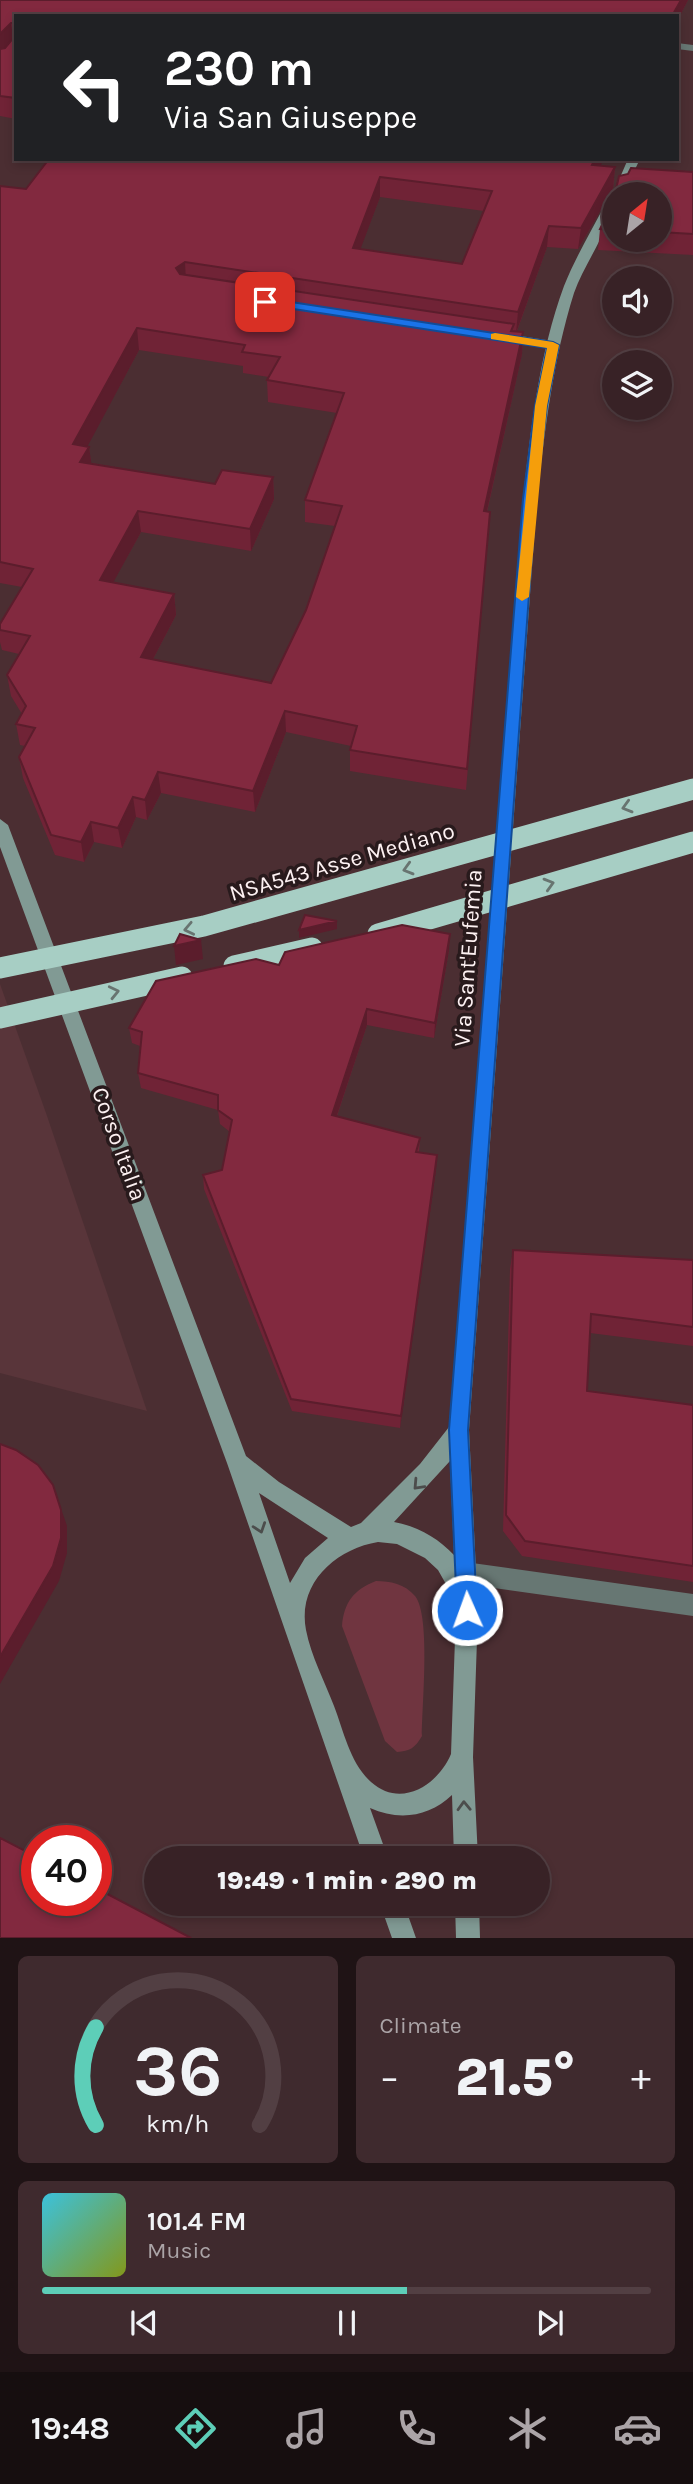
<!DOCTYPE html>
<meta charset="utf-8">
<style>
body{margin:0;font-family:Karla,sans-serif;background:#3f2a2e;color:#f1f3f6;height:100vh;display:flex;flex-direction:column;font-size:26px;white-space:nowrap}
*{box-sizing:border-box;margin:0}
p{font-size:23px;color:#aba4a7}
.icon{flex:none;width:38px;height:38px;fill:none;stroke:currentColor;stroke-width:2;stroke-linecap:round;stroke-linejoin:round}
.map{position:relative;height:1938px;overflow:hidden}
.panel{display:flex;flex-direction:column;gap:18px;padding:18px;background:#1f1315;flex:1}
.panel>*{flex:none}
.hud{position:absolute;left:14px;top:14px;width:665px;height:147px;border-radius:0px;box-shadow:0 4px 10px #0003,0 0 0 2px #523f43;background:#202124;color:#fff;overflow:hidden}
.needle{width:46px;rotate:30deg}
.tools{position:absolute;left:602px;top:182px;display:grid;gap:14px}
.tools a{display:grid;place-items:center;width:70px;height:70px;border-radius:50%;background:#382226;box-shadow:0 4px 10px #0003,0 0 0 2px #523f43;font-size:35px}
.speed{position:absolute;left:21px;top:1825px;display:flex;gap:14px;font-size:35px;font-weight:700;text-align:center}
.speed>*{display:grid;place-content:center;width:91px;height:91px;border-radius:50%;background:#382226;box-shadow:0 4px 10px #0003,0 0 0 2px #523f43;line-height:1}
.speed .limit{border:10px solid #d22;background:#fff;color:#111}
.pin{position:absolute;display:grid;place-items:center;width:60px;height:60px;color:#fff;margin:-30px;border-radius:14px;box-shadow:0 4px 10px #0006}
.me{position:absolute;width:77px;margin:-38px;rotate:358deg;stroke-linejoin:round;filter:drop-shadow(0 0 5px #0008)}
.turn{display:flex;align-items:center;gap:24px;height:147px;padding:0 35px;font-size:32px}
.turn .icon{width:91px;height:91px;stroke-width:2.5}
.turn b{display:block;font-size:49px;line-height:60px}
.big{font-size:52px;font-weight:800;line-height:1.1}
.panel .widget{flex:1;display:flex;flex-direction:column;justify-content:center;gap:10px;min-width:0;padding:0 24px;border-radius:10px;background:#3f2a2e}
.panel .dial{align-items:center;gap:0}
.dial svg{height:182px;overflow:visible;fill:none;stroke:#523f43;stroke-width:7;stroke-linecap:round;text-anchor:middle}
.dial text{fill:#f1f3f6;stroke:none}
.song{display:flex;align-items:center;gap:21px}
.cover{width:84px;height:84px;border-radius:10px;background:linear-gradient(135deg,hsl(190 70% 55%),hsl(70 70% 35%))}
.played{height:7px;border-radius:4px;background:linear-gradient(90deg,#5dceb8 60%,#523f43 60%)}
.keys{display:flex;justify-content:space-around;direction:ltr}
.heat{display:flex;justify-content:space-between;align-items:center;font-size:38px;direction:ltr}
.panel .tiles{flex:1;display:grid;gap:18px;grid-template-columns:1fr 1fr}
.widget:last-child{grid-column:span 2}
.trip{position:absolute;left:144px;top:1846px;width:406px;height:70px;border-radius:35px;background:#382226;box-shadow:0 4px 10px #0003,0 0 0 2px #523f43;font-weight:800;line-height:70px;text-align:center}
.dock{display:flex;height:112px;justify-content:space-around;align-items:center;background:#160e0f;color:#aba4a7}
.dock .icon{width:49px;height:49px}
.dock .selected{color:#5dceb8}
.dock b{font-size:32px;color:#f1f3f6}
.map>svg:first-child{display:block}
.built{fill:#59353a}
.green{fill:#703540}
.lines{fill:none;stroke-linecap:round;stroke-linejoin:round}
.street{fill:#677773;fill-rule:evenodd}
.secondary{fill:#819a94;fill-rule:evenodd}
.highway-bridge{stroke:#a7cec4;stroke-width:21}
.wall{fill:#702336;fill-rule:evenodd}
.shaded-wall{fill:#5b1d2c}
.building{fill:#82293f;stroke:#5b1d2c;stroke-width:2;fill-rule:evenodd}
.oneway{stroke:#687470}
.oneway2{stroke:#4c4d4c}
.route{fill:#1a73e8;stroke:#114b97;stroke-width:2}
.slow{fill:#f59e0b}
.labels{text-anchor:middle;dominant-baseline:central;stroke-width:7;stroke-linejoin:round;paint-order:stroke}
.street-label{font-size:23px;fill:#fdf1f2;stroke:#281a1c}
</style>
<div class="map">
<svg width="693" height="1938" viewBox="0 0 693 1938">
<rect width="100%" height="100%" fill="#4b2e32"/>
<path class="built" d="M0 984 46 1113 147 1411 0 1373Z"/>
<path class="green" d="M376 1581C390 1581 405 1584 415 1596 431 1616 422 1706 422 1736 415 1748 410 1751 397 1752L385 1741 342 1626C344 1603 353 1590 376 1581Z"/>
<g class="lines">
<path class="street" d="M677 43 693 45V51L677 49Z
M501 333 553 341 559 345 553 349 497 340 495 337Z
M465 1562 693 1594V1616L465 1584 457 1581 454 1573 457 1565Z"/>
<path class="secondary" d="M628 159H640L623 194H614C614 226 585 261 574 293 553 360 545 429 537 499L469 1430 478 1610 473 1757 478 1858H454L452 1795C429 1817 399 1821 370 1808L388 1858H364L227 1463 0 847V819L8 825 246 1456 279 1482 351 1527 361 1523 420 1464 449 1427 523 499C531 428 539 354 564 286 576 256 593 228 608 199L612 196ZM450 1461 454 1555C438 1538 417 1526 394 1522ZM259 1493 328 1538 305 1558 290 1583ZM378 1542 397 1544 425 1558 438 1570 451 1593 456 1610 451 1754C438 1785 401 1809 371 1782 350 1763 344 1732 334 1706 325 1682 311 1656 306 1630 297 1583 336 1549 378 1542Z
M380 1904H404L416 1938H392Z
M455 1904H479L480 1938H456Z"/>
<path class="highway-bridge" d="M378 934 693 842
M234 966 312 948
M0 968 204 926 693 789
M0 1018 182 977"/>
</g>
<path class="wall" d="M0 0H688L677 21V16H16V119L0 116Z
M601 166 615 167 613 188 610 194 578 249 547 247 517 331 523 332 522 354 487 512H490L466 790 350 771V750L351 746 286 732 255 812 161 793 147 820 136 817 122 848 94 842 84 862 55 855 23 778 19 757 25 746 20 745 16 724 22 714 11 696 7 675 19 654 2 650 0 642V624L22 587 0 583V186L26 189ZM380 197 484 211 462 264 360 249ZM139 350 243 366V373L269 377 267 380 268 402 337 413 305 500V522L335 526 306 610 271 683 153 659 176 615 174 594 113 582 141 532 251 551 274 499 273 477 215 484 91 463 89 447 87 446Z
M693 172V255L598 250 600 229 614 199V240H660V194Z
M449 950 434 1038 367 1025 337 1116 420 1138 419 1152 436 1169 400 1428 292 1411 204 1189 203 1175 222 1170 230 1132 220 1124 218 1110 141 1088 138 1073 140 1046 132 1043 129 1028 279 965Z
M513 1250 693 1260V1346L590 1333 587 1391 693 1405V1582L522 1556 503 1531 510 1269Z"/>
<path class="shaded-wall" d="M681 0H688L677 21V16H672Z
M11 23 14 43 0 57V34Z
M595 159H604L590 186 592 165Z
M615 167 613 188 610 194 578 249 581 228Z
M380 177V197L353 269V248Z
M549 226 547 247 516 333 518 312Z
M185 262 186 283 176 268Z
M137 328 139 350 77 466 73 444Z
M523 332 522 354 482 533 484 511Z
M89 447 92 468 80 462Z
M273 477 274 499 251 551 250 529Z
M138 511 141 532 103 601 100 580Z
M174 594 176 615 143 678 141 657Z
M285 711 286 732 255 812 253 791Z
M158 772 161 793 147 820 145 800Z
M133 797 136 817 122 848 118 828Z
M91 822 94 842 84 862 81 842Z
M337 921V929L299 938V930Z
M450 934 449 950 434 1038 435 1023Z
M201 940 203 959 176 965 174 946Z
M367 1009V1025L332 1130V1115Z
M437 1155 436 1169 400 1428 401 1416Z
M53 1485 67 1526V1553L59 1581 0 1684V1657Z"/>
<path class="building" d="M0 0H681L672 16H16V98L0 96V49L5 48 15 36V23H11L0 34Z
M49 159H595L592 165 615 167 581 228 549 226 518 312 185 262 176 268 180 274 514 324 511 331 523 332 484 511 490 512 467 769 350 750 357 726 285 711 253 791 158 772 145 800 133 797 118 828 91 822 81 842 51 835 19 757 35 728 16 724 26 706 7 675 30 636 0 630V624L33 569 0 562V186L26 189ZM380 177 492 191 462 264 353 248ZM137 328 245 345 242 352 280 357 267 380 344 393 305 500 342 506 306 610 271 683 141 657 174 594 100 580 138 511 250 529 273 477 222 470 215 484 80 462 89 447 73 444Z
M631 168 693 172V234L660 232V194H615L619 176 628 174Z
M614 199V230L600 229Z
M305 915 337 921 299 930Z
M402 925 450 934 435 1023 367 1009 332 1115 420 1138 416 1152 437 1155 401 1416 291 1399 203 1175 222 1170 232 1120 218 1110V1095L138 1073 142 1032 129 1028 156 981 256 959 279 965 285 952Z
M180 934 201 940 174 946Z
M513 1250 693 1260V1327L591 1314 587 1391 693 1405V1566L525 1541 506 1515Z
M0 1444 16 1450 38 1465 53 1485 61 1510V1538L53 1566 0 1657Z
M0 1838 37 1857V1900H96V1888L191 1938H0Z"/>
<defs><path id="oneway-chevron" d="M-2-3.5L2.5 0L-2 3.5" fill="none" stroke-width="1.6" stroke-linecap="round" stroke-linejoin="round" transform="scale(1.75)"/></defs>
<g class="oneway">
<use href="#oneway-chevron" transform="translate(627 807) rotate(164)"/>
<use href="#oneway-chevron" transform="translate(408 869) rotate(164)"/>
<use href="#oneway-chevron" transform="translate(549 884) rotate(-16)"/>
<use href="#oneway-chevron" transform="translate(189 929) rotate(168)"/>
<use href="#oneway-chevron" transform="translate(114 992) rotate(-13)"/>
</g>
<g class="oneway2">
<use href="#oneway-chevron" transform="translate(418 1485) rotate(133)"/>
<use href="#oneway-chevron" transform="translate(260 1528) rotate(71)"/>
<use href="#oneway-chevron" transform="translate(464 1806) rotate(-92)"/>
</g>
<path class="route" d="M265 298 553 342 559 345 547 406 536 499 468 1430 477 1610 474 1617 467 1620 460 1617 457 1610 449 1430 523 499 535 406 547 348 261 304 259 302Z"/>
<path class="slow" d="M495 333 553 342 559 345 547 406 529 597 522 601 516 597 535 406 547 348 491 339V334Z"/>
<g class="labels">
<g class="street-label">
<text transform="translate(342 862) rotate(-16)">NSA543 Asse Mediano</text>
<text transform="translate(468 958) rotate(-86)">Via Sant'Eufemia</text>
<text transform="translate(119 1144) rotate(70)">Corso Italia</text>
</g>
</g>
</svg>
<div class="tools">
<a><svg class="needle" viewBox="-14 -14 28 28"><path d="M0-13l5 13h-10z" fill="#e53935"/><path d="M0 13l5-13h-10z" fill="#aba4a7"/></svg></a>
<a><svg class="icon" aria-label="sound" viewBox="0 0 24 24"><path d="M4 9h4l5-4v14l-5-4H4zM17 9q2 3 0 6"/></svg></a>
<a><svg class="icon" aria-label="layers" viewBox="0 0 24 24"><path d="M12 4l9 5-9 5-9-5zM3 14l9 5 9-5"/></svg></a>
</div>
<div class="speed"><div class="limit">40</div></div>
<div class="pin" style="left:265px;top:302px;background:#d93025"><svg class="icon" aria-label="arrive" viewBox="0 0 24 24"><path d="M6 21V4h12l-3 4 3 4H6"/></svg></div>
<svg class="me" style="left:467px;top:1610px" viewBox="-20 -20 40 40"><circle r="17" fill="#1a73e8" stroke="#fff" stroke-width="3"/><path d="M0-11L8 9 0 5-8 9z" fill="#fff"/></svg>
<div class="trip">19:49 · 1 min · 290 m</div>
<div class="hud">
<div class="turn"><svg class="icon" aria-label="left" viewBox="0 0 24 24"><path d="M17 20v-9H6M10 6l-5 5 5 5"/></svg><div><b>230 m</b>Via San Giuseppe</div></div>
</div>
</div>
<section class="panel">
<div class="tiles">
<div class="widget dial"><svg viewBox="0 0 100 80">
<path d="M14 69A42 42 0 1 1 86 69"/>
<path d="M14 69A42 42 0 0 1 14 26" stroke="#5dceb8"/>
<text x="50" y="56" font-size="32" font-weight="700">36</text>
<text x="50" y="72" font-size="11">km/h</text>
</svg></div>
<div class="widget"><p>Climate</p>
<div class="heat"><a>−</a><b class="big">21.5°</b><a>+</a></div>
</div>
<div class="widget">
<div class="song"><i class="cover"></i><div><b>101.4 FM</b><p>Music</p></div></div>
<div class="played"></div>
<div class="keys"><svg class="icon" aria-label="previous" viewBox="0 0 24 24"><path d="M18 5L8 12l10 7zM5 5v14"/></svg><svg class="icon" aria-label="pause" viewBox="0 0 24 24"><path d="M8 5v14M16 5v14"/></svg><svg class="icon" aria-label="next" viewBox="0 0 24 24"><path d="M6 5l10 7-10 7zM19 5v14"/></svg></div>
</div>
</div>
</section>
<nav class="dock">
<b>19:48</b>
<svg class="icon selected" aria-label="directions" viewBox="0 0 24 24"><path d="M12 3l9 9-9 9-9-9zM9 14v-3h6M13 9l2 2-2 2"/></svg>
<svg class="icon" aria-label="music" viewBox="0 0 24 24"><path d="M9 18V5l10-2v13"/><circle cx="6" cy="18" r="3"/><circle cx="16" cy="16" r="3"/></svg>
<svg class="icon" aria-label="phone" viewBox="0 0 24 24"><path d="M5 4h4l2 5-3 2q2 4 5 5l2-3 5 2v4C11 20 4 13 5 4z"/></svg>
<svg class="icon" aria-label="climate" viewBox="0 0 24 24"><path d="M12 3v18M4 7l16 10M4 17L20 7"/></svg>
<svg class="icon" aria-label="car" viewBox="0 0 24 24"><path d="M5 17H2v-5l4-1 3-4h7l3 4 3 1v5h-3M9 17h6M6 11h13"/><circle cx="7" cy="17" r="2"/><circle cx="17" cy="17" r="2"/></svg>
</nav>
